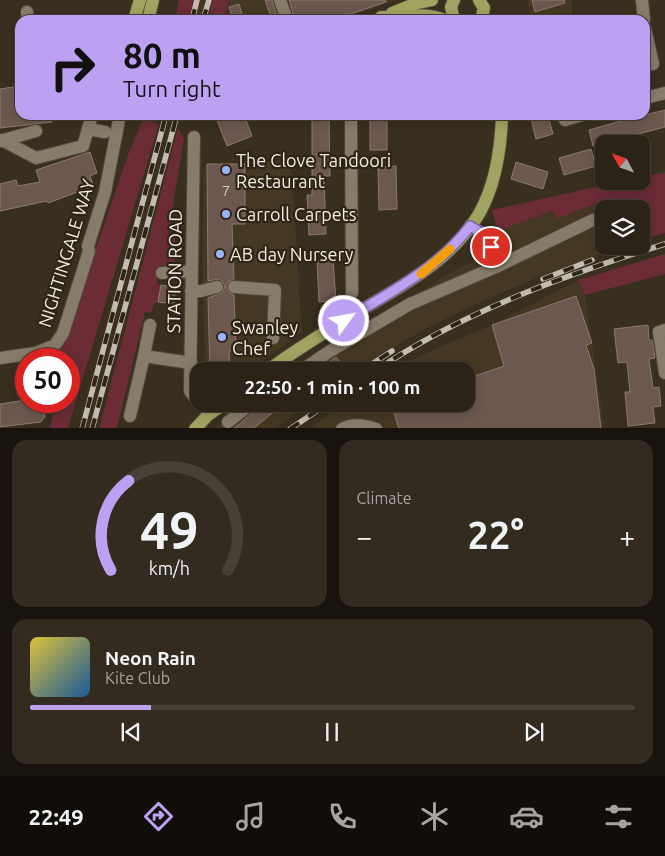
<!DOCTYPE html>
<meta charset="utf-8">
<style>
body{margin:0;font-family:Ubuntu,sans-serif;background:#332b20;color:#f1f3f6;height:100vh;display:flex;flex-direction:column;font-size:19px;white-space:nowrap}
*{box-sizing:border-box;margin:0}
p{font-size:16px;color:#a6a4a1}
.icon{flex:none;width:28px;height:28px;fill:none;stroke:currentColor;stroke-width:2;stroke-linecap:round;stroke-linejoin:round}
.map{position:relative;height:428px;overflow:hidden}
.sheet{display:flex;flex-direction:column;gap:12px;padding:12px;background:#18130d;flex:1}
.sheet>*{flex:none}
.hud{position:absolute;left:15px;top:15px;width:635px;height:105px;border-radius:15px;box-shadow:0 2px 12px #0003,0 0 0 1px #474036;background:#bca0f2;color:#111;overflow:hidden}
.needle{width:32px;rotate:311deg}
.fabs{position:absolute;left:595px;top:135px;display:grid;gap:10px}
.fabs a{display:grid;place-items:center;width:55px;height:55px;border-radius:10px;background:#2b2317;box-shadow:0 2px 12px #0003,0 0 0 1px #474036;font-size:25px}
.speed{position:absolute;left:15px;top:348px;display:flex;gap:10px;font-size:25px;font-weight:700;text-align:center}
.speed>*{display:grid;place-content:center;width:65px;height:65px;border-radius:50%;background:#2b2317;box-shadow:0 2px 12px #0003,0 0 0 1px #474036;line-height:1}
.speed .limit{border:8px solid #d22;background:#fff;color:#111}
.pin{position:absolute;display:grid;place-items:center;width:42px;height:42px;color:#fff;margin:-21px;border:2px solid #fff;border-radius:50%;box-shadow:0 1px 5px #0007}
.me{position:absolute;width:55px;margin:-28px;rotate:58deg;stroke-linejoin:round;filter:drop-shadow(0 0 4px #0008)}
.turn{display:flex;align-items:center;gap:18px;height:105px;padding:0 25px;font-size:22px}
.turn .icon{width:65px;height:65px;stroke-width:2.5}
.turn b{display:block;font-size:35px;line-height:42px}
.big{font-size:38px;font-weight:700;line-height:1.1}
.sheet .card{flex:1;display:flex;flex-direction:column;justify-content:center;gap:8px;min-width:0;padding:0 18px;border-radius:15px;background:#332b20}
.sheet .dial{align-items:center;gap:0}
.dial svg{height:130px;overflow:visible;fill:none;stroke:#474036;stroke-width:7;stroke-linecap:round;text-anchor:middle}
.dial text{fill:#f1f3f6;stroke:none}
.song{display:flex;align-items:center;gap:15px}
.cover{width:60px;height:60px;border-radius:8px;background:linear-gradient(135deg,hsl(50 70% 55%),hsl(210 70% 35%))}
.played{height:5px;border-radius:2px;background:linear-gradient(90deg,#bca0f2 20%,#474036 20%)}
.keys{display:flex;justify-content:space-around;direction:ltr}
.heat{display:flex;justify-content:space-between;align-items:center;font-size:28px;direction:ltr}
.sheet .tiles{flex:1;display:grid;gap:12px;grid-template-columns:1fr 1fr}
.card:last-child{grid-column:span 2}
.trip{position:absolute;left:190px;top:362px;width:285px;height:50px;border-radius:15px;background:#2b2317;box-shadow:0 2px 12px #0003,0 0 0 1px #474036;font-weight:700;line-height:50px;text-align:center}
.dock{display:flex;height:80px;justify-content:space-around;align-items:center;background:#110e09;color:#a6a4a1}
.dock .icon{width:35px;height:35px}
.dock .active{color:#bca0f2}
.dock b{font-size:22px;color:#f1f3f6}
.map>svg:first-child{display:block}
.built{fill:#453822}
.green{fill:#6b2c36}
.building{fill:#6c584f;stroke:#8d786e}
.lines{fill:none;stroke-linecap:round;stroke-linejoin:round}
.minor-casing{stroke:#524a3c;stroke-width:14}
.major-casing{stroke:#524a3c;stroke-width:14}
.minor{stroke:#877c6a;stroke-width:12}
.major{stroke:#a1a460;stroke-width:12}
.rail-casing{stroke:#c3bbb0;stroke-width:5.5}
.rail{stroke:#2f2516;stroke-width:4;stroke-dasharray:11;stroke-linecap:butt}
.route-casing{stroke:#7a689d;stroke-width:12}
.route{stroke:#bca0f2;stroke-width:9}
.slow{stroke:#f59e0b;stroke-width:9}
.poi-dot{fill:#9cb4fd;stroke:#2f2516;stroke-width:2}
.labels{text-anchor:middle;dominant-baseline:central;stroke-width:4.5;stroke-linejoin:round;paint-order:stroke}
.number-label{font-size:15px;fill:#d0c6bc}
.poi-label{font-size:18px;fill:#f1ebe1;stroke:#2f2516;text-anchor:start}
.street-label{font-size:18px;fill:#f1ebe1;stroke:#2f2516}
</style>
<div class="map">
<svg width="665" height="429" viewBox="0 0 665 429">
<rect width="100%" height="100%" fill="#392f1f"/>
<path class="built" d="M179 0H398L339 20H175Z
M527 0H572V20H532Z
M291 159 302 332 249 371H205L202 255 204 167Z
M633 199H641L642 221 645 239 641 240V209H604V246H622L538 277 472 306 421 331 355 371H287L343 335 423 290 446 275 488 253 503 248 498 231 552 211 557 219 602 201 606 206Z
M578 280 585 295 604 428 309 429 342 404H466V371H388L396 366 492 325Z
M242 404H308L276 428 216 429 226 417Z"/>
<path class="green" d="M179 0H196L191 20H175Z
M213 0H229L223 20H208Z
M143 119 159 124 68 428 49 429 57 401H69V359H58L128 155Z
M178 128 184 139 168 233 175 239V265L159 266 157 284 161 286 158 302 153 305 152 312H145L117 428 99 429Z
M665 172V233L645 239 642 221 641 199H633L606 206 602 201 557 219 552 211 498 231 492 210 623 181H641V177Z
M665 254V274L585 295 578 280Z"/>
<path class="building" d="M265 0H272L278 20H272Z
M289 0H386V2L333 20H295Z
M532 0H564L565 3 535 12Z
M239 4 244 20H233L229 7Z
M20 86V115H52V122L0 128V89Z
M665 110V127L593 146 589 130 617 122Z
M215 115H244L252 136 227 146Z
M312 115H329L330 176H324L326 234 309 235 307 195H312Z
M370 115H387V150H370Z
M530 115H548L553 134 536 139Z
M591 149 596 166 564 175 559 158Z
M90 152 97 173 90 176 94 186 48 203 47 201 0 211V184L16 180 18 186 40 182 36 170Z
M516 162 548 172 543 189 511 179Z
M207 164H245V224H232L234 279 228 282 226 287 229 293 234 295 236 351H229L230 371H210L208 298 222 293 225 286 222 281 219 279 208 281Z
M396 166 397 209 379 210 378 167Z
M333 259 336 301 319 302 317 260Z
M161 285 176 287 174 304 158 302Z
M576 296 592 343 586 345 594 369 601 429H399L391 404H466V379L504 366 492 325Z
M648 325 649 340H652L655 358 649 359 653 388 659 387 661 406 653 407 655 423 628 426 625 392H630L627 362 618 363 614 329Z
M336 357 343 365 335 371H315Z
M26 400 43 401 45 417 41 422 0 427V404Z
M259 404H283L253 429H233L256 410Z"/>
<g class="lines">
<g class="minor-casing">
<path id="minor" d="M280 0 287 20
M642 0 644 20
M27 12 28 20
M645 28 653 64
M645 98 665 93
M351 115 352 293
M563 115 565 120 582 115
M88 129 105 132
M194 137 190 391 199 403
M2 140 36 158 83 146 92 115
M0 141 36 131
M498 266 593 220 604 217
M162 273 192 271
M234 287 275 290 273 338
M191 291H201L217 287
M665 330 659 332 665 373
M144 356 150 325
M0 358 36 353 55 345 63 333 89 251 88 246 105 192 120 115
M301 371 330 351 410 304 498 266 485 235 470 226
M130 416 144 356 191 363
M228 422 251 404
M342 429C353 423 365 425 376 429"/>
</g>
<g class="major-casing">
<path id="major" d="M479 0 484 8 481 20
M392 13 417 3 432 0
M381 17C402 17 425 12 445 20
M134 20 140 0
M148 20 153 0
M454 20 451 7 454 0
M267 371C297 349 331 328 363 309 407 283 452 259 479 214 496 184 501 149 502 115
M195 429 208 415 224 404"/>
</g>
<use href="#minor" class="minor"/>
<use href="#major" class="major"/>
<g class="rail-casing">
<path id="rail" d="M192 20 197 0
M203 20 209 0
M543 279 592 260
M361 371 392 351
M375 371C462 312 565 275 665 244
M82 429 166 115
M92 429 177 115
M290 429 327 404"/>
</g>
<use href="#rail" class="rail"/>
</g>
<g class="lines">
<g class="route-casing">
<path id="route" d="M344 321C389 292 437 270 470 226L485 235 491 247"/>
</g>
<use href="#route" class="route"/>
<path class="slow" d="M421 274 450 249"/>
</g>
<g class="poi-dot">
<circle cx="226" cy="170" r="5"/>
<circle cx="226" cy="214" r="5"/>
<circle cx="220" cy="254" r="5"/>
<circle cx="222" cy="337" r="5"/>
</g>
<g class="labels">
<g class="number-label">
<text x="226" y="190">7</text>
</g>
<g class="poi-label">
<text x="236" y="160">The Clove Tandoori<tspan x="236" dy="21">Restaurant</tspan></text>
<text x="236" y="214">Carroll Carpets</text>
<text x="230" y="254">AB day Nursery</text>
<text x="232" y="327">Swanley<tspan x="232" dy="21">Chef</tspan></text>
</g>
<g class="street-label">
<text transform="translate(66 253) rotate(-73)">NIGHTINGALE WAY</text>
<text transform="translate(174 271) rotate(-89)">STATION ROAD</text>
</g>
</g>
</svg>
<div class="fabs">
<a><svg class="needle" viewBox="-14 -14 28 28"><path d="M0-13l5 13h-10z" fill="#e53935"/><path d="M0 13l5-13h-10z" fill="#a6a4a1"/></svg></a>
<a><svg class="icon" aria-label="layers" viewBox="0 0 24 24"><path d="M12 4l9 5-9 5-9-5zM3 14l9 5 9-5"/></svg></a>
</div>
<div class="speed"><div class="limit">50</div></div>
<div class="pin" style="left:491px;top:247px;background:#d93025"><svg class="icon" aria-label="arrive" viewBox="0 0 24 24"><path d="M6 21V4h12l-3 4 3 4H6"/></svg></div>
<svg class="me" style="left:344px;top:321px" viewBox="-20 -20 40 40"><circle r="17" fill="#bca0f2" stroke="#fff" stroke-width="3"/><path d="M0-11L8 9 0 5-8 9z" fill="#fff"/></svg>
<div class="trip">22:50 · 1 min · 100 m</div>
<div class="hud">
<div class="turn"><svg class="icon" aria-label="right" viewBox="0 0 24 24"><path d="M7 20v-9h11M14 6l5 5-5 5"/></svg><div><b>80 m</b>Turn right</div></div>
</div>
</div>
<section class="sheet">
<div class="tiles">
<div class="card dial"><svg viewBox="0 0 100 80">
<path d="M14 69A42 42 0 1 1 86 69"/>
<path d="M14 69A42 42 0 0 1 25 14" stroke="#bca0f2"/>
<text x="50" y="56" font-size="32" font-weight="700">49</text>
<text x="50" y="72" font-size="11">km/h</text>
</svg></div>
<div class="card"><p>Climate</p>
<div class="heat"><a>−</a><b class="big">22°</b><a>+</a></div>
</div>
<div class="card">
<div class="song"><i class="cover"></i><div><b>Neon Rain</b><p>Kite Club</p></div></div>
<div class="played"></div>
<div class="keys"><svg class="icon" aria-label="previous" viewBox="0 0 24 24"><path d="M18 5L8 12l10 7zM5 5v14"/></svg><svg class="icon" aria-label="pause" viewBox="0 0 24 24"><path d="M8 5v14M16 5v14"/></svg><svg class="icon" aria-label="next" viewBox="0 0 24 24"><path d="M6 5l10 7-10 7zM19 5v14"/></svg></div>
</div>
</div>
</section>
<nav class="dock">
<b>22:49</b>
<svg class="icon active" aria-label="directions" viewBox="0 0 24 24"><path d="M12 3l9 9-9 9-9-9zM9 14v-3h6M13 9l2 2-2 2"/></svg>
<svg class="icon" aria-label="music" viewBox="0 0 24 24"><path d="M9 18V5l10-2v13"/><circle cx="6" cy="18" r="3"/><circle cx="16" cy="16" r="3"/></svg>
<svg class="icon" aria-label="phone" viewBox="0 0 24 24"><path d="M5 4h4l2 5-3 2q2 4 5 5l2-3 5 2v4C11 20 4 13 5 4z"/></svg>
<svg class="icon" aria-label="climate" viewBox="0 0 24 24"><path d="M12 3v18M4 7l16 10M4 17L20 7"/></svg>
<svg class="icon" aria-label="car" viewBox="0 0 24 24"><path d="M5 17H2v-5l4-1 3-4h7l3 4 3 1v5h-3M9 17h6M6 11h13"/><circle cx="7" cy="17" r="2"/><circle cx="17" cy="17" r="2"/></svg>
<svg class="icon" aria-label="filters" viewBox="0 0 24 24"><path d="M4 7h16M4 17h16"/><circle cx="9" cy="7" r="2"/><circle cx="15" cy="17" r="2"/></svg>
</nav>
